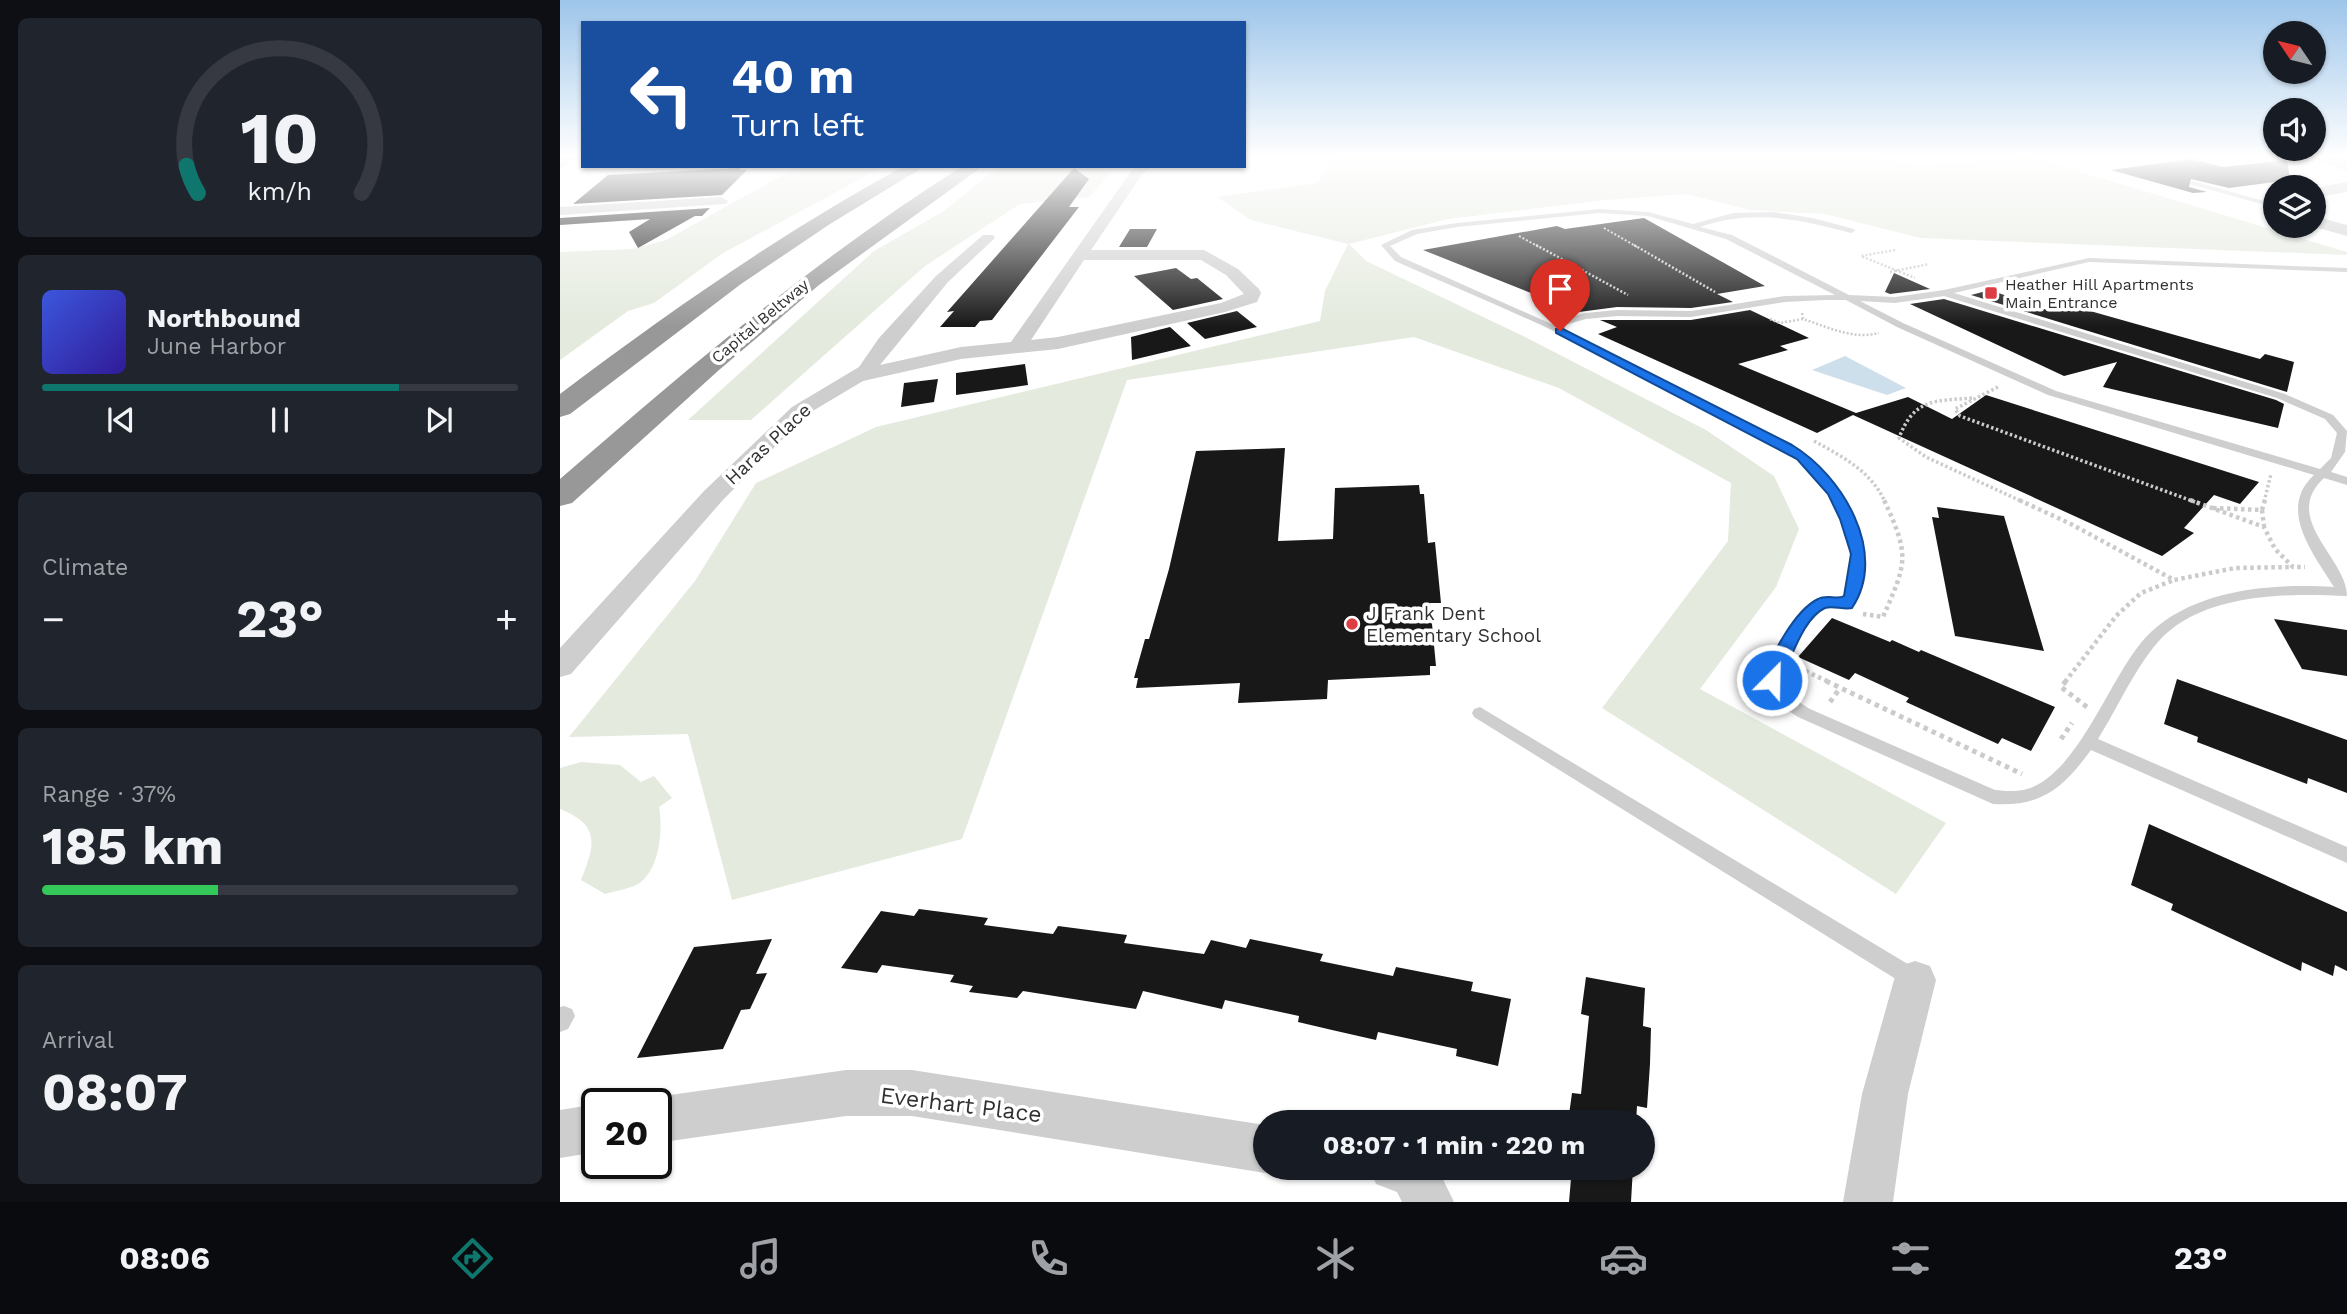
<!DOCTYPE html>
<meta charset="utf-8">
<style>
body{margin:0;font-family:"Work Sans",sans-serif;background:#20242c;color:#f1f3f6;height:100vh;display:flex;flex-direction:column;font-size:26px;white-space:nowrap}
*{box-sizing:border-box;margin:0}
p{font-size:23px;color:#9ea1a6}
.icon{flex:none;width:38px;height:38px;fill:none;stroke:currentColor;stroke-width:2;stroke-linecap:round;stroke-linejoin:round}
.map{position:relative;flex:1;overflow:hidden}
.side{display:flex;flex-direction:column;gap:18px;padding:18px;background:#0d0f14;width:560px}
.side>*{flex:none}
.top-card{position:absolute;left:21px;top:21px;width:665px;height:147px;border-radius:0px;box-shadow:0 2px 5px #0004;background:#1a4fa0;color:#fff;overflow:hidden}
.needle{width:46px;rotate:305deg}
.buttons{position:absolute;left:1703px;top:21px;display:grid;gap:14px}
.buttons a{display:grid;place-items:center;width:63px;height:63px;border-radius:50%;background:#171b24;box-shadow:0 2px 5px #0004;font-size:35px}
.speed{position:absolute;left:21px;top:1088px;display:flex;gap:14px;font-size:35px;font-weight:700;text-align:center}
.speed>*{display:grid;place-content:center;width:91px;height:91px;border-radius:50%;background:#171b24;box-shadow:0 2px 5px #0004;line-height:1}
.speed .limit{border:4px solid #111;border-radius:10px;background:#fff;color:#111}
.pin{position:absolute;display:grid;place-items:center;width:60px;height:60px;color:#fff;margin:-72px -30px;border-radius:50% 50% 50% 0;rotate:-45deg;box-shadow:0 0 7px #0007}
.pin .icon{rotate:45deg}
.me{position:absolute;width:77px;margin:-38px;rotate:23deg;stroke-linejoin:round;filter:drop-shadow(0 0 5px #0008)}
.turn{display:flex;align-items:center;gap:24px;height:147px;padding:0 35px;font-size:32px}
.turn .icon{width:91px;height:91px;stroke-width:2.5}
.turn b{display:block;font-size:49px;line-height:60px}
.big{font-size:52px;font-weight:700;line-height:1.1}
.side .card{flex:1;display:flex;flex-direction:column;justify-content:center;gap:10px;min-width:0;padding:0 24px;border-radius:10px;background:#20242c}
.side .dial{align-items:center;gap:0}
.dial svg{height:182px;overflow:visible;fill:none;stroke:#363941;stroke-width:7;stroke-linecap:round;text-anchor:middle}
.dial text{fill:#f1f3f6;stroke:none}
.song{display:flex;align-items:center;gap:21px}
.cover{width:84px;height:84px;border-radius:10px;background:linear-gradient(135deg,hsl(230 70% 55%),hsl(250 70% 35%))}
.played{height:7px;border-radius:4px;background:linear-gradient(90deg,#0f766e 75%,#363941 75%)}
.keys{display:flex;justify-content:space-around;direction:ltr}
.heat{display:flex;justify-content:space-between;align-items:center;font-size:38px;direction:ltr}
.charge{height:10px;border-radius:5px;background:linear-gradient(90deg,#34c759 37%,#363941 0)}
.trip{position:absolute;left:693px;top:1110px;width:402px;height:70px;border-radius:35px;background:#171b24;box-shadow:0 2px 5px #0004;font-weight:700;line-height:70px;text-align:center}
.menu{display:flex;height:112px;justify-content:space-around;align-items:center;background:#090b0e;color:#9ea1a6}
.menu .icon{width:49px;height:49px}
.menu .selected{color:#0f766e}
.menu b{font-size:32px;color:#f1f3f6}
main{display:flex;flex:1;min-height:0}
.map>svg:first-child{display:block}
.green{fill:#e4eade}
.water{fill:#cedfec}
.building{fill:#181818}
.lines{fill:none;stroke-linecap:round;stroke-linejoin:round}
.path-far4{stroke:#cbcbcb;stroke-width:2;stroke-dasharray:2 2;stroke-linecap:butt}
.path-far3{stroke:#cbcbcb;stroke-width:2.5;stroke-dasharray:2 2;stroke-linecap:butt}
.path-far2{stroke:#cbcbcb;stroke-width:3.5;stroke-dasharray:2.5 2.5;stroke-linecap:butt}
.path-far1{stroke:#cbcbcb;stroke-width:4.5;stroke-dasharray:3.5 3.5;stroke-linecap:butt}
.path{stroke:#cbcbcb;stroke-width:5;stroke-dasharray:4.5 4.5;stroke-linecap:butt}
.service{fill:#cecece;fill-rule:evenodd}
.minor{fill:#cecece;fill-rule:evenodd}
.tertiary{fill:#cecece;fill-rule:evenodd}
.motorway{fill:#989898;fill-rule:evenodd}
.route{fill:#1a73e8;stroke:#114b97;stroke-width:2}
.poi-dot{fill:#de3e43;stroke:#fff;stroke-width:2.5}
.labels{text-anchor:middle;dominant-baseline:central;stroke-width:7;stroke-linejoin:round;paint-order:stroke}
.far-poi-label{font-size:16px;fill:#313131;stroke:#fff;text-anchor:start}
.far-street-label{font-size:16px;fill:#313131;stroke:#fff}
.street-label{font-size:19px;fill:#313131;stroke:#fff}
.poi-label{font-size:19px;fill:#313131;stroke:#fff;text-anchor:start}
.near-street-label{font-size:23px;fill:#313131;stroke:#fff}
</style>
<main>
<section class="side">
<div class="card dial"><svg viewBox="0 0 100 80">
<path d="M14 69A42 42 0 1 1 86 69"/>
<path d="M14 69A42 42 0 0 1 9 57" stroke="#0f766e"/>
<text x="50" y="56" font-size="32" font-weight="700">10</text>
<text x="50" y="72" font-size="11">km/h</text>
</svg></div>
<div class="card">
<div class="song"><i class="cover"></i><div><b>Northbound</b><p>June Harbor</p></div></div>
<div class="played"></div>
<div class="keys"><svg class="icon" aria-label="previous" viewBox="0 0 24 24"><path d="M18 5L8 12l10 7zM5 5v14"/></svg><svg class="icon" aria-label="pause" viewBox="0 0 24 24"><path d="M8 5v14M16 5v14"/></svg><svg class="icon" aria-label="next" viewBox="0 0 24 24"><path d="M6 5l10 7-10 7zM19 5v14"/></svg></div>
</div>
<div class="card"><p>Climate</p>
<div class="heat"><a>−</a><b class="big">23°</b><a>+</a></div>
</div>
<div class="card"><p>Range · 37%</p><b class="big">185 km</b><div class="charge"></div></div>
<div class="card"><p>Arrival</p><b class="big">08:07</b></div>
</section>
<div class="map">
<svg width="1787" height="1202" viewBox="0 0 1787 1202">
<rect width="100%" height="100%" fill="#fff"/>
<path class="green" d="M776 157H1311L1358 166 1471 157 1787 252V255L1361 238 1265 214 1190 210 1126 194 1046 200 888 219 789 244 806 261 961 335 1146 430 1214 476 1239 529 1216 587 1140 689 1386 823 1336 894 1042 708 1168 541 1171 483 999 388 854 337 567 380 402 839 172 900 128 734 9 737 135 581 196 483 316 427 760 321 765 291 788 244 691 220 657 197 757 183Z
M239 166H325L163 253 94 303 68 311 0 360V252L72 249 106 240Z
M444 166H557L529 197 460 204 365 266 191 420H128L314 251 384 211 428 175Z
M21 762 60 765 81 782 94 776 112 798 99 807C103 830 100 870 78 884 69 889 55 891 45 894L21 880C35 845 41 825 0 809V768Z"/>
<path class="water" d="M1285 356 1346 388 1327 395 1252 370Z"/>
<path class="building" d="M1631 159 1663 167 1727 160 1730 180 1669 188 1631 179 1629 187 1647 192 1633 193 1551 170Z
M181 168 179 170H187L162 195 13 204 48 175Z
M514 168 529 179 509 207H519L432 320 420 321 415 327H380L394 311 387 312Z
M150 208 142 216H135L78 248 69 232 90 219 0 225V218Z
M1084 218 1205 286 1157 294 1173 302 1131 308 1057 307 1019 312 863 250 997 226 1005 229Z
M570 229H597L587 247H559Z
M616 268 631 279 637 278 663 299 613 310 574 276Z
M1334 273 1370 289 1330 294 1325 292Z
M1430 290 1487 310 1498 304 1516 307 1700 359 1705 354 1734 362 1727 392 1411 295Z
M1384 299 1716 400 1724 404 1718 428 1543 387 1557 362 1504 376 1350 304Z
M1190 310 1249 338 1220 346 1228 350 1178 364 1296 413 1348 397 1392 419 1426 395 1699 482 1680 504 1654 495 1624 528 1634 533 1602 556 1293 415 1257 433 1038 334 1057 327 1040 320H1131Z
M677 311 697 327 645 339 627 323Z
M610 327 631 346 572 360 571 337Z
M465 364 468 385 396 395V373Z
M378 379 374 402 341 407 344 383Z
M725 448 718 541 773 539 775 488 859 485 860 494H864L868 543 875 542 881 603H870L876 666H870V675L768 680 767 699 678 703 680 683 576 688 578 678H574L585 639H589L609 569 636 451Z
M1377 507 1444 516 1484 651 1395 636 1372 517 1379 518Z
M1272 618 1330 642 1332 640 1359 652 1361 650 1495 707 1471 751 1442 738 1438 744 1346 702 1349 698 1295 673 1289 680 1238 657Z
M1714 619 1787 630V676L1742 669Z
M1617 679 1787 740V793L1748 778 1747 784 1637 742 1638 737 1604 724Z
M1589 824 1787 912V971L1775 965 1773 976 1742 962 1741 971 1611 910 1613 904 1571 885Z
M359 909 428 918 424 925 493 934 498 926 567 935 564 943 644 954 651 940 686 948 690 939 763 954 760 961 833 976 836 967 913 982 911 991 951 999 938 1066 896 1056 897 1049 818 1032 816 1040 772 1030 738 1022 739 1016 665 1000 662 1009 583 991 576 1009 463 991 457 998 409 992 413 986 390 982 394 975 322 965 317 973 281 968 321 911 354 916Z
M212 939 196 974 207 973 190 1009 181 1010 163 1049 77 1058 134 947Z
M1026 977 1085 988 1083 1026 1091 1028 1090 1064 1087 1108 1077 1106 1076 1122H1008L1012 1093 1021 1094 1029 1016 1021 1014Z
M1012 1167H1073L1071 1202H1009Z"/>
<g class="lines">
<path class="path-far4" d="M1044 228 1077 247
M959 236 979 247"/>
<path class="path-far3" d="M976 245 1068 295
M1074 245 1155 292
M1335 250 1301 256 1355 278
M1330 272 1369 264
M1242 313 1243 319C1268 327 1293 340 1319 333
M1210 319 1220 323 1243 319"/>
<path class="path-far2" d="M1438 387 1395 409 1400 416 1635 502
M1412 398C1375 401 1354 398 1339 438L1366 457 1463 502
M1254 441C1283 457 1311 471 1325 502
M1704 502 1711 474"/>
<path class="path-far1" d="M1459 500 1511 524 1614 580 1675 568 1733 567
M1630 500 1704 527 1715 549 1733 567H1745
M1653 508 1702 510 1705 500
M1702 510 1704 526
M1303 614 1323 617C1347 562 1350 556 1324 500
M1239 668 1269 682
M1505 682 1556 616 1581 593 1614 580"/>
<path class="path" d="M1266 681 1462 774
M1506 681 1501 687 1527 707
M1270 702 1280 688
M1501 739 1512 723"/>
<path class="service" d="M1632 181 1715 204V208L1630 184Z
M1039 209 1088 212 1133 224 1173 213 1213 212 1253 218 1294 229 1295 231 1291 233C1240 219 1192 209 1140 227L1172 235 1289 295 1335 297 1384 290 1529 258 1787 268V272L1529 262 1394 293 1725 394 1773 415 1787 431 1785 452 1771 472 1787 477V485L1764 478C1720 519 1787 558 1787 596 1728 593 1641 593 1598 642 1575 668 1557 709 1538 739L1787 847V863L1531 750C1503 788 1482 807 1433 804L1238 717 1216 703 1204 680C1215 647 1232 618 1260 598L1282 599C1303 550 1280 501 1244 466 1217 440 1171 423 1137 406 1090 381 1044 355 996 332 943 307 889 285 835 261L821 245 852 230 897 223ZM1039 213 1088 216 1166 239 1275 295 1225 296 1131 311 1057 310 1025 313 998 321 996 326 841 257 830 246 857 234 897 227ZM1384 296 1717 398 1765 419 1777 433 1771 458 1760 469 1496 391 1343 323 1300 301 1335 303ZM1265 300H1286L1337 327 1488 395 1754 475C1717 509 1753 553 1774 587 1714 583 1637 589 1591 632 1552 668 1521 773 1467 789 1457 792 1445 791 1435 790L1250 709 1228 695 1220 680C1229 651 1243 624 1268 606L1292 607C1322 556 1291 496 1251 460 1227 439 1195 427 1167 413 1113 385 1059 357 1005 330V325L1026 319 1057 316 1131 317 1225 302Z
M920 707 1361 972 1364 979 1361 986 1354 989 1347 986 914 717 912 713 914 709Z
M4 1006 12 1009 15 1016 8 1029 0 1032V1007Z"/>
<path class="minor" d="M4 157H19L0 169V160Z
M578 166H593L581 176 531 250H644L678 269 699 289 701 293 697 302 665 312 498 349 401 359 303 381 246 415 162 501 11 674 0 677V648L144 491 232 407 299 367 319 338 376 276 423 235H433L435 238 388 282 320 365 401 347 451 342 572 170ZM524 260H641L666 275 684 294 661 303 498 337 471 340Z
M161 197 168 201 166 204 0 215V207Z
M1355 961 1370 966 1376 980 1348 1094 1333 1202H1283L1302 1094 1334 980 1340 966Z
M286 1070H352L705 1125V1167H719L705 1173 352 1116H286L96 1143V1104H79L96 1097Z
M37 1104V1152L0 1158V1110Z
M809 1167H877L894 1202H842L837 1192 816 1184Z"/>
<path class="tertiary" d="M1748 157H1773L1787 161V171Z
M1787 182V192L1754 198V188Z
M1754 216 1787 225V236L1751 226H1754Z"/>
<path class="motorway" d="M344 166H365L270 224 181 284 10 414 0 417V394C110 311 223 232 344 166Z
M403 166H423L259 285 159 370 12 503 0 506V479C129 367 258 257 403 166Z"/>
</g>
<linearGradient id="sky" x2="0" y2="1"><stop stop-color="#9dc5ea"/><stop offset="0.48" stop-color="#fff"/><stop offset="1" stop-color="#fff" stop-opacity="0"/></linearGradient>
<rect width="1787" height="326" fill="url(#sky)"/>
<path class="route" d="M996 329H1003L1232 445C1282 475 1329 553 1292 608 1283 610 1273 605 1265 608 1242 618 1230 664 1218 684L1212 685 1203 680C1211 655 1235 610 1258 599 1267 594 1277 600 1284 596L1291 554 1280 519 1268 494 1237 459 996 333Z"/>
<g class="poi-dot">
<rect x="1424" y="286" width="14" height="14" rx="3.5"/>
<circle cx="792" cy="624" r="7"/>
</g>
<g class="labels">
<g class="far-poi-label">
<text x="1445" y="284">Heather Hill Apartments<tspan x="1445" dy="18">Main Entrance</tspan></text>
</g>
<g class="far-street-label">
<text transform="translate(200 321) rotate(-40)">Capital Beltway</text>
</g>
<g class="street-label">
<text transform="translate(208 444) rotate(-43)">Haras Place</text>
</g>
<g class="poi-label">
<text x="806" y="613">J Frank Dent<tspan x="806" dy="22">Elementary School</tspan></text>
</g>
<g class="near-street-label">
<text transform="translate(401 1105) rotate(7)">Everhart Place</text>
</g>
</g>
</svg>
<div class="buttons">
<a><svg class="needle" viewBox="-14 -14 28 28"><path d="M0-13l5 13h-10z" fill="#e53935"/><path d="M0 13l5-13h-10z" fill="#9ea1a6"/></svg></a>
<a><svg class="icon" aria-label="sound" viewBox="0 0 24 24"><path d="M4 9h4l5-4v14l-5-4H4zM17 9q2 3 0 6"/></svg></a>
<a><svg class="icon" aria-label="layers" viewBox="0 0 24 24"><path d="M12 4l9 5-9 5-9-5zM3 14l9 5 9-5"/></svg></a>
</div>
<div class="speed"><div class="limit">20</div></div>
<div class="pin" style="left:1000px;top:331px;background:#d93025"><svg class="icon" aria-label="arrive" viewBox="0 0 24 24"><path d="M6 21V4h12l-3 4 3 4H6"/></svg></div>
<svg class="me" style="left:1212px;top:680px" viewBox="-20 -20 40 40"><circle r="17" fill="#1a73e8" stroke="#fff" stroke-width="3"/><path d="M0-11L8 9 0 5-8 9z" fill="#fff"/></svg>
<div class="trip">08:07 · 1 min · 220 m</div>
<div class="top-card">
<div class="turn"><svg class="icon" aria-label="left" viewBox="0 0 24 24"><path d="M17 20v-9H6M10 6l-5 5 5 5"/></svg><div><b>40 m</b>Turn left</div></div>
</div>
</div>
</main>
<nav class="menu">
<b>08:06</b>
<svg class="icon selected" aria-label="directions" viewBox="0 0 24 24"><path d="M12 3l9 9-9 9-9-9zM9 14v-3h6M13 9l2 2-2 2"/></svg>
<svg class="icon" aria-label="music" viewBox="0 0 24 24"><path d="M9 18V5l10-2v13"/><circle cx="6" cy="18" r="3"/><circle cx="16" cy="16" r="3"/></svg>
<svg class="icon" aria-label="phone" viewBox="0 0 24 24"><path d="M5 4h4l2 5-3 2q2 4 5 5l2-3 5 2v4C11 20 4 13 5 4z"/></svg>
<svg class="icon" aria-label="climate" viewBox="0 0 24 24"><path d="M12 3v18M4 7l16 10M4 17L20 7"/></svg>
<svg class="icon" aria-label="car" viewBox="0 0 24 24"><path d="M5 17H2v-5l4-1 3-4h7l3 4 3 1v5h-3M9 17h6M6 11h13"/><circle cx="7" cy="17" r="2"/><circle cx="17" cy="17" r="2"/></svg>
<svg class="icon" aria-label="filters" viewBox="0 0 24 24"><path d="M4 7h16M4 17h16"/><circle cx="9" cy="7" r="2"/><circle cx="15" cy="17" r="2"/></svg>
<b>23°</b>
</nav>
